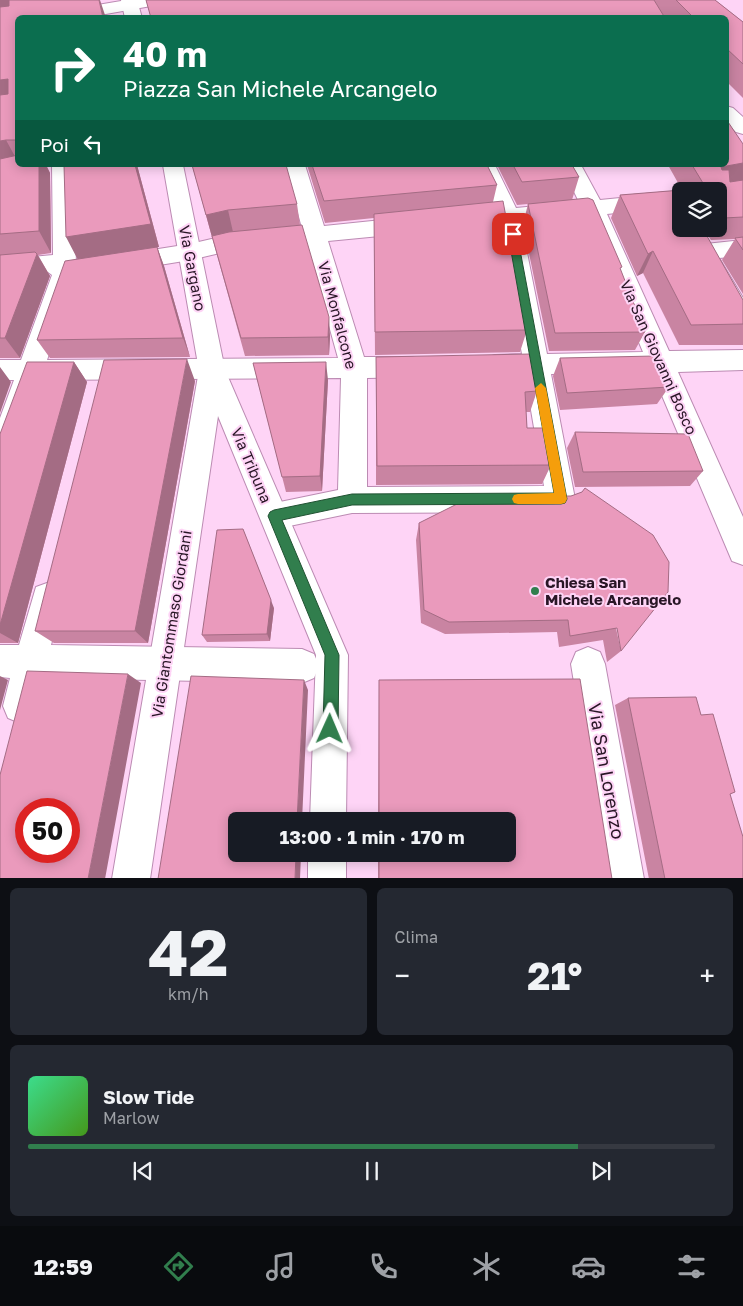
<!DOCTYPE html>
<html lang="it">
<meta charset="utf-8">
<style>
body{margin:0;font-family:"Golos Text",sans-serif;background:#242831;color:#f1f3f6;height:100vh;display:flex;flex-direction:column;font-size:19px;white-space:nowrap}
*{box-sizing:border-box;margin:0}
p{font-size:16px;color:#9ea1a6}
.icon{flex:none;width:28px;height:28px;fill:none;stroke:currentColor;stroke-width:2;stroke-linecap:round;stroke-linejoin:round}
.map{position:relative;height:878px;overflow:hidden}
.drawer{display:flex;flex-direction:column;gap:10px;padding:10px;background:#0d0f14;flex:1}
.drawer>*{flex:none}
.guide{position:absolute;left:15px;top:15px;width:714px;height:152px;border-radius:8px;box-shadow:0 2px 12px #0003;background:#0b6e4f;color:#fff;overflow:hidden}
.controls{position:absolute;left:672px;top:182px;display:grid;gap:10px}
.controls a{display:grid;place-items:center;width:55px;height:55px;border-radius:8px;background:#171b24;box-shadow:0 2px 12px #0003;font-size:25px}
.speed{position:absolute;left:15px;top:798px;display:flex;gap:10px;font-size:25px;font-weight:700;text-align:center}
.speed>*{display:grid;place-content:center;width:65px;height:65px;border-radius:50%;background:#171b24;box-shadow:0 2px 12px #0003;line-height:1}
.speed .limit{border:8px solid #d22;background:#fff;color:#111}
.pin{position:absolute;display:grid;place-items:center;width:42px;height:42px;color:#fff;margin:-21px;border-radius:10px;box-shadow:0 2px 8px #0006}
.me{position:absolute;width:55px;margin:-28px;rotate:1deg;stroke-linejoin:round;filter:drop-shadow(0 0 4px #0008)}
.turn{display:flex;align-items:center;gap:18px;height:105px;padding:0 25px;font-size:22px}
.turn .icon{width:65px;height:65px;stroke-width:2.5}
.turn b{display:block;font-size:35px;line-height:42px}
.then{display:flex;align-items:center;height:48px;padding:0 25px;background:#0003;gap:10px;font-size:19px}
.big{font-size:38px;font-weight:700;line-height:1.1}
.drawer .widget{flex:1;display:flex;flex-direction:column;justify-content:center;gap:8px;min-width:0;padding:0 18px;border-radius:8px;background:#242831}
.drawer .dial{align-items:center;gap:0}
.dial b{font-size:65px;line-height:1}
.song{display:flex;align-items:center;gap:15px}
.cover{width:60px;height:60px;border-radius:8px;background:linear-gradient(135deg,hsl(150 70% 55%),hsl(100 70% 35%))}
.played{height:5px;border-radius:2px;background:linear-gradient(90deg,#317e4d 80%,#363941 80%)}
.keys{display:flex;justify-content:space-around;direction:ltr}
.heat{display:flex;justify-content:space-between;align-items:center;font-size:28px;direction:ltr}
.drawer .tiles{flex:1;display:grid;gap:10px;grid-template-columns:1fr 1fr}
.widget:last-child{grid-column:span 2}
.trip{position:absolute;left:228px;top:812px;width:288px;height:50px;border-radius:8px;background:#171b24;box-shadow:0 2px 12px #0003;font-weight:700;line-height:50px;text-align:center}
.dock{display:flex;height:80px;justify-content:space-around;align-items:center;background:#090b0e;color:#9ea1a6}
.dock .icon{width:35px;height:35px}
.dock .on{color:#317e4d}
.dock b{font-size:22px;color:#f1f3f6}
.map>svg:first-child{display:block}
.lines{fill:none;stroke-linecap:round;stroke-linejoin:round}
.minor-casing{stroke:#bc8bb3;stroke-width:2}
.major-casing{stroke:#bc8bb3;stroke-width:2}
.minor{fill:#fff;fill-rule:evenodd}
.major{fill:#fff;fill-rule:evenodd}
.wall{fill:#c984a2}
.shaded-wall{fill:#a46c84}
.building{fill:#ea9abc;stroke:#a46c84;fill-rule:evenodd}
.route{fill:#317e4d;stroke:#205232}
.slow{fill:#f59e0b}
.poi-dot{fill:#317e4d;stroke:#fed4f6;stroke-width:2}
.labels{text-anchor:middle;dominant-baseline:central;stroke-width:4;stroke-linejoin:round;paint-order:stroke}
.street-label{font-size:15px;fill:#291626;stroke:#fed4f6}
.poi-label{font-size:15px;font-weight:bold;fill:#291626;stroke:#fed4f6;text-anchor:start}
.near-street-label{font-size:18px;fill:#291626;stroke:#fed4f6}
</style>
<div class="map">
<svg width="743" height="879" viewBox="0 0 743 879">
<rect width="100%" height="100%" fill="#fed4f6"/>
<g class="lines">
<g class="minor-casing">
<path id="minor" d="M127 0H165L163 4 157 5 83 18H42L44 14 50 13Z
M726 106 733 108 743 117V134L736 132 726 123Z
M52 165H72L76 262 190 244 233 234 302 228 285 165H305L324 226 411 217 419 220 422 225 419 230 411 233 328 241 364 357H412L421 360 425 367 421 374 412 377 367 378V487L544 486 525 375H495L486 372 482 365 486 358 495 355 522 354 499 225 469 228 461 225 458 220 461 215 495 210 475 165H495L516 208 579 202 561 165H581L600 200 681 192V206L607 214 669 351 743 350V370L678 372 743 517V565L732 561 652 372 551 374 575 499 571 508 561 512 352 513 275 529 265 526 260 516 265 506 275 503 338 490 341 378 40 380 14 456 10 465 0 468V418L14 380H0V360H21L52 275 48 272 0 276V260L53 255ZM586 216 643 352 547 354 521 222ZM306 243 338 358 47 360 74 279 190 260 233 250Z
M743 240V256L719 258 743 298V329L734 327 693 251 696 245Z
M47 583 58 587 63 598 51 645 302 649 314 654 319 666 314 678 302 683 44 678 32 718 20 723 8 718 3 706 10 678 0 677V645H19L36 587Z
M588 647 600 652 605 664 644 879H606L571 664 576 652Z"/>
</g>
<g class="major-casing">
<path id="major" d="M121 0H137L142 18H125Z
M163 165H183L225 370 348 655 346 821H310L316 655 218 416 150 879H112L199 370Z
M308 854H346V879H308Z"/>
</g>
<use href="#minor" class="minor"/>
<use href="#major" class="major"/>
</g>
<path class="wall" d="M0 0 18 18V165H46L50 173 51 253 38 255 50 276 20 358H0Z
M146 0H715L743 22V98L726 81V18H151Z
M743 144V294L722 260 735 239 711 240 703 229H719V191H681L743 300V345H679L643 273 637 276 611 218 620 195 682 190 668 165H726Z
M64 165H137L159 247H157L164 266 190 357 50 358 37 340 78 259Z
M192 165 297 204 300 225 330 336 329 355 245 356Z
M307 165H487L497 185 493 202 527 330 520 352 375 355 374 218 325 223Z
M497 165H572L579 177 572 200 620 270 645 332 635 350 549 351 523 224 528 204 517 205Z
M376 357 537 391 530 412H526L527 428 551 465 542 484 376 485Z
M560 358 669 387 657 404 560 410 553 376Z
M74 362 87 382 18 643H0V434Z
M253 363 328 380 322 491 286 492Z
M195 381 148 643H54L35 631Z
M575 432 703 471 690 486 575 487 567 448Z
M585 488 621 651 607 662 603 640 559 647 557 632 445 634 421 623 416 540 419 523 571 496 582 492Z
M274 608 270 641 207 642 202 635Z
M379 680 612 879H378V854H506V821H378Z
M628 698 701 715 730 794 743 879H649L615 705Z"/>
<path class="shaded-wall" d="M0 0H12L19 17 0 20Z
M99 0H100L106 18H103Z
M8 79 18 99 0 106V80Z
M6 140 18 162 0 167V141Z
M743 163V182L710 190 721 167Z
M39 165H46L50 173 51 253 39 231Z
M135 165H137L159 247H157L164 266 190 357 183 338 78 260 66 237Z
M228 210 233 232 212 237 206 215Z
M653 251 643 273 637 276 648 254Z
M37 254 50 276 20 358 5 338Z
M329 317 330 336 329 355 328 337Z
M187 359 195 381 148 643 135 631Z
M74 362 87 382 18 643 0 633V625Z
M326 362 328 380 322 491 320 476Z
M0 367 11 382 0 413Z
M243 529 274 608 270 641 267 634Z
M128 674 141 683 105 879H88Z
M0 676 8 680 0 710Z
M304 680 308 690 302 821H297Z
M296 854H301L300 879H295Z"/>
<path class="building" d="M9 0H99L103 18H18V140H6L0 141V95L8 94V79L0 80V7L9 6Z
M146 0H654L665 18H151Z
M676 0H715L743 22V64L726 48V18H694Z
M726 119 743 144V163L721 167 722 170H729L730 182 743 180V217L724 218 719 211V191H681V229H703L743 300V324L691 325 653 251 648 254 620 195 706 188 692 165H726Z
M18 155V165H39V231L0 234V159Z
M64 165H135L151 224 66 237Z
M192 165H286L297 204 228 210 206 215Z
M312 165H487L497 185 324 201Z
M513 165H572L579 177 522 182Z
M588 198 593 200 622 267 620 268 645 332 555 333 528 204Z
M503 201 527 330 375 332 374 214Z
M302 225 329 317 328 337 241 338 212 236 229 232Z
M743 237V250L735 238Z
M157 247 183 338 37 340 65 261Z
M35 252 37 254 5 338H0V255Z
M531 354 537 391 525 392 527 428H544L551 465 377 466 376 357Z
M655 356 669 387 567 393 560 358Z
M187 359 135 631H35L104 360Z
M27 362H74L0 625V434Z
M326 362 320 476 282 477 253 363Z
M575 432 688 434 703 471 583 472Z
M585 488 653 535 669 562 668 592 621 651 617 628 570 636 568 620 449 622 424 610 419 523 471 497 571 496 582 492Z
M243 529 271 600 267 634 202 635 217 530Z
M27 671 128 674 88 879H0V775ZM26 809H69V851H26Z
M191 676 304 680 297 821H236V854H296L295 879H158Z
M580 679 612 879H379V854H506V821H379V680Z
M696 697 701 715 713 714 735 792 730 794 743 837V879H665L628 698Z"/>
<path class="route" d="M513 231 517 234 567 499 565 503 561 504 352 505 282 520 339 655 338 729 336 734 330 736 325 734 323 729 325 655 268 516 270 512 274 510 352 494 554 493 508 234Z"/>
<path class="slow" d="M541 383 546 388 567 499 565 503 561 504H518L514 503 512 499 514 495 518 494 554 493 535 388Z"/>
<circle class="poi-dot" cx="535" cy="591" r="5"/>
<g class="labels">
<g class="street-label">
<text transform="translate(193 268) rotate(79)">Via Gargano</text>
<text transform="translate(338 315) rotate(75)">Via Monfalcone</text>
<text transform="translate(659 357) rotate(66)">Via San Giovanni Bosco</text>
<text transform="translate(252 465) rotate(67)">Via Tribuna</text>
<text transform="translate(171 624) rotate(-81)">Via Giantommaso Giordani</text>
</g>
<g class="poi-label">
<text x="545" y="582">Chiesa San<tspan x="545" dy="17">Michele Arcangelo</tspan></text>
</g>
<g class="near-street-label">
<text transform="translate(607 771) rotate(80)">Via San Lorenzo</text>
</g>
</g>
</svg>
<div class="controls">
<a><svg class="icon" aria-label="layers" viewBox="0 0 24 24"><path d="M12 4l9 5-9 5-9-5zM3 14l9 5 9-5"/></svg></a>
</div>
<div class="speed"><div class="limit">50</div></div>
<div class="pin" style="left:513px;top:234px;background:#d93025"><svg class="icon" aria-label="arrive" viewBox="0 0 24 24"><path d="M6 21V4h12l-3 4 3 4H6"/></svg></div>
<svg class="me" style="left:330px;top:729px" viewBox="-20 -20 40 40"><path d="M0-17L14 15 0 8-14 15z" fill="#317e4d" stroke="#fff" stroke-width="4"/></svg>
<div class="trip">13:00 · 1 min · 170 m</div>
<div class="guide">
<div class="turn"><svg class="icon" aria-label="right" viewBox="0 0 24 24"><path d="M7 20v-9h11M14 6l5 5-5 5"/></svg><div><b>40 m</b>Piazza San Michele Arcangelo</div></div>
<div class="then">Poi<svg class="icon" aria-label="left" viewBox="0 0 24 24"><path d="M17 20v-9H6M10 6l-5 5 5 5"/></svg></div>
</div>
</div>
<section class="drawer">
<div class="tiles">
<div class="widget dial"><b>42</b><p>km/h</p></div>
<div class="widget"><p>Clima</p>
<div class="heat"><a>−</a><b class="big">21°</b><a>+</a></div>
</div>
<div class="widget">
<div class="song"><i class="cover"></i><div><b>Slow Tide</b><p>Marlow</p></div></div>
<div class="played"></div>
<div class="keys"><svg class="icon" aria-label="previous" viewBox="0 0 24 24"><path d="M18 5L8 12l10 7zM5 5v14"/></svg><svg class="icon" aria-label="pause" viewBox="0 0 24 24"><path d="M8 5v14M16 5v14"/></svg><svg class="icon" aria-label="next" viewBox="0 0 24 24"><path d="M6 5l10 7-10 7zM19 5v14"/></svg></div>
</div>
</div>
</section>
<nav class="dock">
<b>12:59</b>
<svg class="icon on" aria-label="directions" viewBox="0 0 24 24"><path d="M12 3l9 9-9 9-9-9zM9 14v-3h6M13 9l2 2-2 2"/></svg>
<svg class="icon" aria-label="music" viewBox="0 0 24 24"><path d="M9 18V5l10-2v13"/><circle cx="6" cy="18" r="3"/><circle cx="16" cy="16" r="3"/></svg>
<svg class="icon" aria-label="phone" viewBox="0 0 24 24"><path d="M5 4h4l2 5-3 2q2 4 5 5l2-3 5 2v4C11 20 4 13 5 4z"/></svg>
<svg class="icon" aria-label="climate" viewBox="0 0 24 24"><path d="M12 3v18M4 7l16 10M4 17L20 7"/></svg>
<svg class="icon" aria-label="car" viewBox="0 0 24 24"><path d="M5 17H2v-5l4-1 3-4h7l3 4 3 1v5h-3M9 17h6M6 11h13"/><circle cx="7" cy="17" r="2"/><circle cx="17" cy="17" r="2"/></svg>
<svg class="icon" aria-label="filters" viewBox="0 0 24 24"><path d="M4 7h16M4 17h16"/><circle cx="9" cy="7" r="2"/><circle cx="15" cy="17" r="2"/></svg>
</nav>
